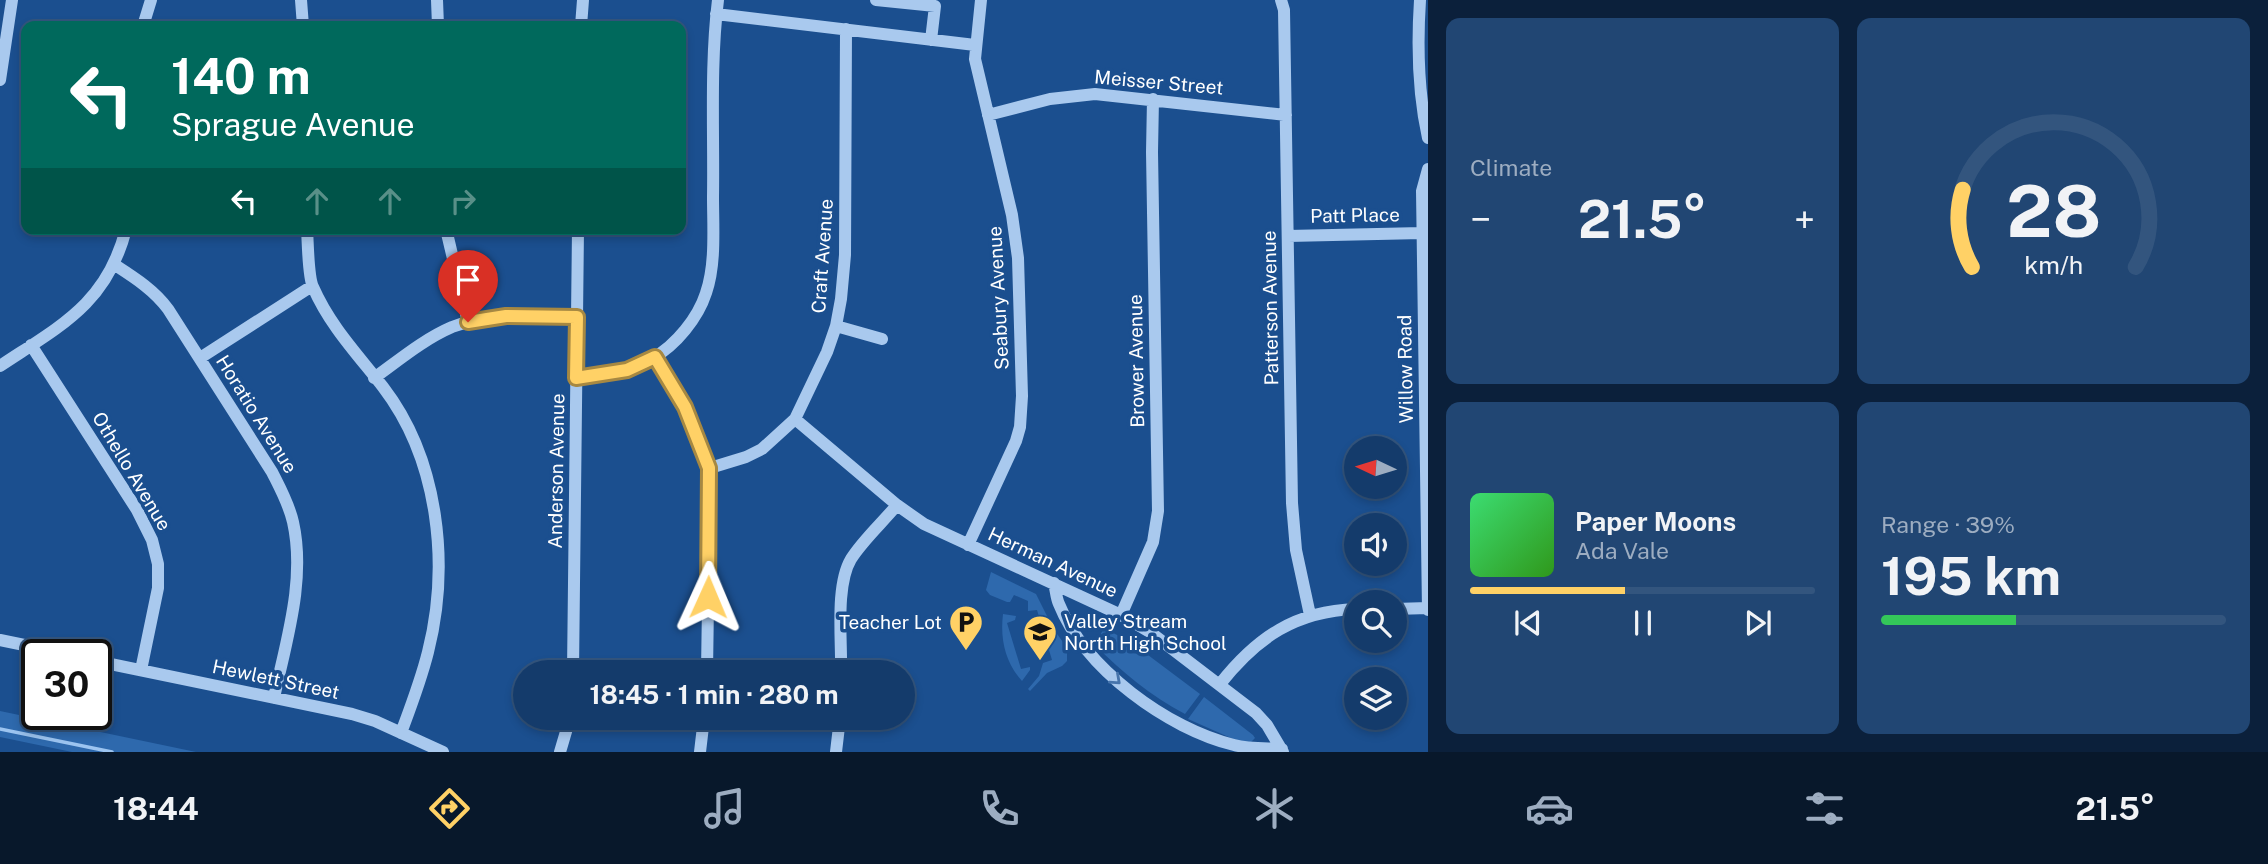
<!DOCTYPE html>
<meta charset="utf-8">
<style>
body{margin:0;font-family:"Public Sans",sans-serif;background:#214673;color:#f1f3f6;height:100vh;display:flex;flex-direction:column;font-size:26px;white-space:nowrap}
*{box-sizing:border-box;margin:0}
p{font-size:23px;color:#9dadc1}
.icon{flex:none;width:38px;height:38px;fill:none;stroke:currentColor;stroke-width:2;stroke-linecap:round;stroke-linejoin:round}
.map{position:relative;flex:1;overflow:hidden}
.panel{display:flex;flex-direction:column;gap:18px;padding:18px;background:#0b203b;width:840px}
.panel>*{flex:none}
.banner{position:absolute;left:21px;top:21px;width:665px;height:214px;border-radius:14px;box-shadow:0 4px 10px #0003,0 0 0 2px #33557e;background:#00695c;color:#fff;overflow:hidden}
.needle{width:46px;rotate:274deg}
.tools{position:absolute;left:1344px;top:436px;display:grid;gap:14px}
.tools a{display:grid;place-items:center;width:63px;height:63px;border-radius:50%;background:#143b6b;box-shadow:0 4px 10px #0003,0 0 0 2px #33557e;font-size:35px}
.speed{position:absolute;left:21px;top:639px;display:flex;gap:14px;font-size:35px;font-weight:700;text-align:center}
.speed>*{display:grid;place-content:center;width:91px;height:91px;border-radius:50%;background:#143b6b;box-shadow:0 4px 10px #0003,0 0 0 2px #33557e;line-height:1}
.speed .limit{border:4px solid #111;border-radius:10px;background:#fff;color:#111}
.pin{position:absolute;display:grid;place-items:center;width:60px;height:60px;color:#fff;margin:-72px -30px;border-radius:50% 50% 50% 0;rotate:-45deg;box-shadow:0 0 7px #0007}
.pin .icon{rotate:45deg}
.me{position:absolute;width:77px;margin:-38px;rotate:1deg;stroke-linejoin:round;filter:drop-shadow(0 0 5px #0008)}
.turn{display:flex;align-items:center;gap:24px;height:147px;padding:0 35px;font-size:32px}
.turn .icon{width:91px;height:91px;stroke-width:2.5}
.turn b{display:block;font-size:49px;line-height:60px}
.lanes{display:flex;align-items:center;height:66px;padding:0 35px;background:#0003;justify-content:center;gap:35px;direction:ltr}
.lanes .off{opacity:.35}
.big{font-size:52px;font-weight:700;line-height:1.1}
.panel .widget{flex:1;display:flex;flex-direction:column;justify-content:center;gap:10px;min-width:0;padding:0 24px;border-radius:14px;background:#214673}
.panel .dial{align-items:center;gap:0}
.dial svg{height:182px;overflow:visible;fill:none;stroke:#33557e;stroke-width:7;stroke-linecap:round;text-anchor:middle}
.dial text{fill:#f1f3f6;stroke:none}
.song{display:flex;align-items:center;gap:21px}
.cover{width:84px;height:84px;border-radius:10px;background:linear-gradient(135deg,hsl(140 70% 55%),hsl(110 70% 35%))}
.played{height:7px;border-radius:4px;background:linear-gradient(90deg,#ffd166 45%,#33557e 45%)}
.keys{display:flex;justify-content:space-around;direction:ltr}
.heat{display:flex;justify-content:space-between;align-items:center;font-size:38px;direction:ltr}
.charge{height:10px;border-radius:5px;background:linear-gradient(90deg,#34c759 39%,#33557e 0)}
.panel .tiles{flex:1;display:grid;gap:18px;grid-template-columns:repeat(2,1fr)}
.trip{position:absolute;left:513px;top:660px;width:402px;height:70px;border-radius:35px;background:#143b6b;box-shadow:0 4px 10px #0003,0 0 0 2px #33557e;font-weight:700;line-height:70px;text-align:center}
.dock{display:flex;height:112px;justify-content:space-around;align-items:center;background:#08182b;color:#9dadc1}
.dock .icon{width:49px;height:49px}
.dock .active{color:#ffd166}
.dock b{font-size:32px;color:#f1f3f6}
main{display:flex;flex:1;min-height:0}
.map>svg:first-child{display:block}
.green{fill:#2e69ad}
.lines{fill:none;stroke-linecap:round;stroke-linejoin:round}
.stream{stroke:#9cc4f0;stroke-width:3.5}
.minor{stroke:#a9c9ee;stroke-width:12}
.oneway{stroke:#4674ac}
.route-casing{stroke:#a68842;stroke-width:18}
.route{stroke:#ffd166;stroke-width:12}
.labels{text-anchor:middle;dominant-baseline:central;stroke-width:7;stroke-linejoin:round;paint-order:stroke}
.street-label{font-size:19px;fill:#fff;stroke:#1b4f8f}
.poi-label{font-size:19px;fill:#fff;stroke:#1b4f8f;text-anchor:start}
</style>
<main>
<div class="map">
<svg width="1428" height="752" viewBox="0 0 1428 752">
<rect width="100%" height="100%" fill="#1b4f8f"/>
<path class="green" d="M991 572 1036 594 1053 628 1067 648V661L1062 666 1047 673 1030 691 1028 689 1039 676 1043 663 1052 660 1037 610 1028 611V601L1014 595 1010 602H1007L990 595 986 590Z
M1003 614 1016 616 1015 620 1007 623 1021 669 1030 667V670L1022 681C1005 662 1000 639 1003 614Z
M1104 628 1132 643 1200 694 1185 714C1151 696 1122 672 1095 645Z
M1204 697 1253 735 1255 738 1250 743 1240 742 1188 719Z
M0 711 196 752H72L0 737Z"/>
<g class="lines">
<path class="stream" d="M0 729 112 752"/>
<path class="minor" d="M301 0 303 26
M437 0 438 26
M876 0 935 6 931 40
M1281 0 1284 10 1292 503 1296 550 1310 615
M1420 0C1417 46 1418 93 1428 138
M716 14 975 45
M143 26 151 0
M581 26 583 0
M0 80 12 0
M988 115 1050 99 1095 94 1286 115
M1428 169 1422 191 1428 610
M307 229C308 243 308 277 313 287 330 326 358 355 383 387 439 460 450 565 428 652 421 680 411 706 401 733
M446 229 468 322
M1288 236 1422 233
M115 265C135 278 154 290 168 309L272 472C280 488 289 504 293 522 306 580 286 641 274 698
M836 326 882 339
M31 345 137 510 152 540 158 564V588L141 670
M655 357 685 407 710 468 707 672
M200 358 312 286
M0 366C60 326 107 304 126 229
M374 378C399 360 424 339 452 327 491 312 536 317 577 317
M577 378C603 374 629 371 653 358 676 345 698 318 706 293 716 264 713 228 713 197 714 132 710 65 718 0
M795 419 897 505 924 524 1121 615 1150 632 1256 713 1267 725 1283 752
M710 468 746 457 762 449 795 419 827 352 836 326 841 299 845 255 846 29
M968 545 1016 441 1020 427 1022 396 1018 258 1012 215 975 59 981 0
M1054 583C1056 590 1056 598 1059 604 1085 669 1168 729 1234 745 1249 749 1267 748 1282 749
M1395 609 1428 608
M1121 615 1153 542 1158 511 1152 152 1153 99
M0 640 68 654
M96 661 352 714 375 721 443 752
M573 672 578 229
M841 672C842 641 835 586 851 559 863 540 882 523 897 505
M1220 684C1257 637 1296 611 1356 609
M560 752 570 718
M700 752 704 718
M836 752 840 718"/>
</g>
<defs><path id="oneway-chevron" d="M-2-3.5L2.5 0L-2 3.5" fill="none" stroke-width="1.6" stroke-linecap="round" stroke-linejoin="round" transform="scale(1.75)"/></defs>
<use class="oneway" href="#oneway-chevron" transform="translate(1116 680) rotate(42)"/>
<g class="lines">
<g class="route-casing">
<path id="route" d="M468 322 506 316 577 317 576 378 627 370 655 357 685 407 709 468 708 597"/>
</g>
<use href="#route" class="route"/>
</g>
<defs>
<g id="parking-pin" transform="scale(1.75)"><path d="M0 17L-7.5 6A9.5 9.5 0 1 1 7.5 6Z" fill="#ffd166" stroke="#1b4f8f"/><path d="M-3.5-5.5H1a3.5 3.5 0 0 1 0 7H-1V5.5H-3.5ZM-1-3.4V-.6H.8a1.4 1.4 0 0 0 0-2.8Z" fill="#111"/></g>
<g id="school-pin" transform="scale(1.75)"><path d="M0 17L-7.5 6A9.5 9.5 0 1 1 7.5 6Z" fill="#ffd166" stroke="#1b4f8f"/><path d="M0-5L7-2L0 1L-7-2ZM-4 1L0 2.5L4 1V4Q0 6-4 4Z" fill="#111"/></g>
</defs>
<g fill-rule="evenodd">
<use href="#parking-pin" x="966" y="622"/>
<use href="#school-pin" x="1040" y="632"/>
</g>
<g class="labels">
<g class="street-label">
<text transform="translate(1159 82) rotate(5)">Meisser Street</text>
<text transform="translate(1355 215) rotate(-1)">Patt Place</text>
<text transform="translate(822 256) rotate(-86)">Craft Avenue</text>
<text transform="translate(998 298) rotate(-93)">Seabury Avenue</text>
<text transform="translate(1270 308) rotate(-91)">Patterson Avenue</text>
<text transform="translate(1136 361) rotate(-91)">Brower Avenue</text>
<text transform="translate(1405 369) rotate(-91)">Willow Road</text>
<text transform="translate(257 414) rotate(58)">Horatio Avenue</text>
<text transform="translate(132 471) rotate(59)">Othello Avenue</text>
<text transform="translate(556 471) rotate(-89)">Anderson Avenue</text>
<text transform="translate(1053 562) rotate(25)">Herman Avenue</text>
<text transform="translate(276 679) rotate(12)">Hewlett Street</text>
</g>
<g class="poi-label">
<text x="1064" y="621">Valley Stream<tspan x="1064" dy="22">North High School</tspan></text>
<text x="942" y="622" text-anchor="end">Teacher Lot</text>
</g>
</g>
</svg>
<div class="tools">
<a><svg class="needle" viewBox="-14 -14 28 28"><path d="M0-13l5 13h-10z" fill="#e53935"/><path d="M0 13l5-13h-10z" fill="#9dadc1"/></svg></a>
<a><svg class="icon" aria-label="sound" viewBox="0 0 24 24"><path d="M4 9h4l5-4v14l-5-4H4zM17 9q2 3 0 6"/></svg></a>
<a><svg class="icon" aria-label="search" viewBox="0 0 24 24"><circle cx="10" cy="10" r="6"/><path d="M15 15l6 6"/></svg></a>
<a><svg class="icon" aria-label="layers" viewBox="0 0 24 24"><path d="M12 4l9 5-9 5-9-5zM3 14l9 5 9-5"/></svg></a>
</div>
<div class="speed"><div class="limit">30</div></div>
<div class="pin" style="left:468px;top:322px;background:#d93025"><svg class="icon" aria-label="arrive" viewBox="0 0 24 24"><path d="M6 21V4h12l-3 4 3 4H6"/></svg></div>
<svg class="me" style="left:708px;top:597px" viewBox="-20 -20 40 40"><path d="M0-17L14 15 0 8-14 15z" fill="#ffd166" stroke="#fff" stroke-width="4"/></svg>
<div class="trip">18:45 · 1 min · 280 m</div>
<div class="banner">
<div class="turn"><svg class="icon" aria-label="left" viewBox="0 0 24 24"><path d="M17 20v-9H6M10 6l-5 5 5 5"/></svg><div><b>140 m</b>Sprague Avenue</div></div>
<div class="lanes"><svg class="icon" aria-label="left" viewBox="0 0 24 24"><path d="M17 20v-9H6M10 6l-5 5 5 5"/></svg><svg class="icon off" aria-label="ahead" viewBox="0 0 24 24"><path d="M12 20V5M6 11l6-6 6 6"/></svg><svg class="icon off" aria-label="ahead" viewBox="0 0 24 24"><path d="M12 20V5M6 11l6-6 6 6"/></svg><svg class="icon off" aria-label="right" viewBox="0 0 24 24"><path d="M7 20v-9h11M14 6l5 5-5 5"/></svg></div>
</div>
</div>
<section class="panel">
<div class="tiles">
<div class="widget"><p>Climate</p>
<div class="heat"><a>−</a><b class="big">21.5°</b><a>+</a></div>
</div>
<div class="widget dial"><svg viewBox="0 0 100 80">
<path d="M14 69A42 42 0 1 1 86 69"/>
<path d="M14 69A42 42 0 0 1 10 35" stroke="#ffd166"/>
<text x="50" y="56" font-size="32" font-weight="700">28</text>
<text x="50" y="72" font-size="11">km/h</text>
</svg></div>
<div class="widget">
<div class="song"><i class="cover"></i><div><b>Paper Moons</b><p>Ada Vale</p></div></div>
<div class="played"></div>
<div class="keys"><svg class="icon" aria-label="previous" viewBox="0 0 24 24"><path d="M18 5L8 12l10 7zM5 5v14"/></svg><svg class="icon" aria-label="pause" viewBox="0 0 24 24"><path d="M8 5v14M16 5v14"/></svg><svg class="icon" aria-label="next" viewBox="0 0 24 24"><path d="M6 5l10 7-10 7zM19 5v14"/></svg></div>
</div>
<div class="widget"><p>Range · 39%</p><b class="big">195 km</b><div class="charge"></div></div>
</div>
</section>
</main>
<nav class="dock">
<b>18:44</b>
<svg class="icon active" aria-label="directions" viewBox="0 0 24 24"><path d="M12 3l9 9-9 9-9-9zM9 14v-3h6M13 9l2 2-2 2"/></svg>
<svg class="icon" aria-label="music" viewBox="0 0 24 24"><path d="M9 18V5l10-2v13"/><circle cx="6" cy="18" r="3"/><circle cx="16" cy="16" r="3"/></svg>
<svg class="icon" aria-label="phone" viewBox="0 0 24 24"><path d="M5 4h4l2 5-3 2q2 4 5 5l2-3 5 2v4C11 20 4 13 5 4z"/></svg>
<svg class="icon" aria-label="climate" viewBox="0 0 24 24"><path d="M12 3v18M4 7l16 10M4 17L20 7"/></svg>
<svg class="icon" aria-label="car" viewBox="0 0 24 24"><path d="M5 17H2v-5l4-1 3-4h7l3 4 3 1v5h-3M9 17h6M6 11h13"/><circle cx="7" cy="17" r="2"/><circle cx="17" cy="17" r="2"/></svg>
<svg class="icon" aria-label="filters" viewBox="0 0 24 24"><path d="M4 7h16M4 17h16"/><circle cx="9" cy="7" r="2"/><circle cx="15" cy="17" r="2"/></svg>
<b>21.5°</b>
</nav>
